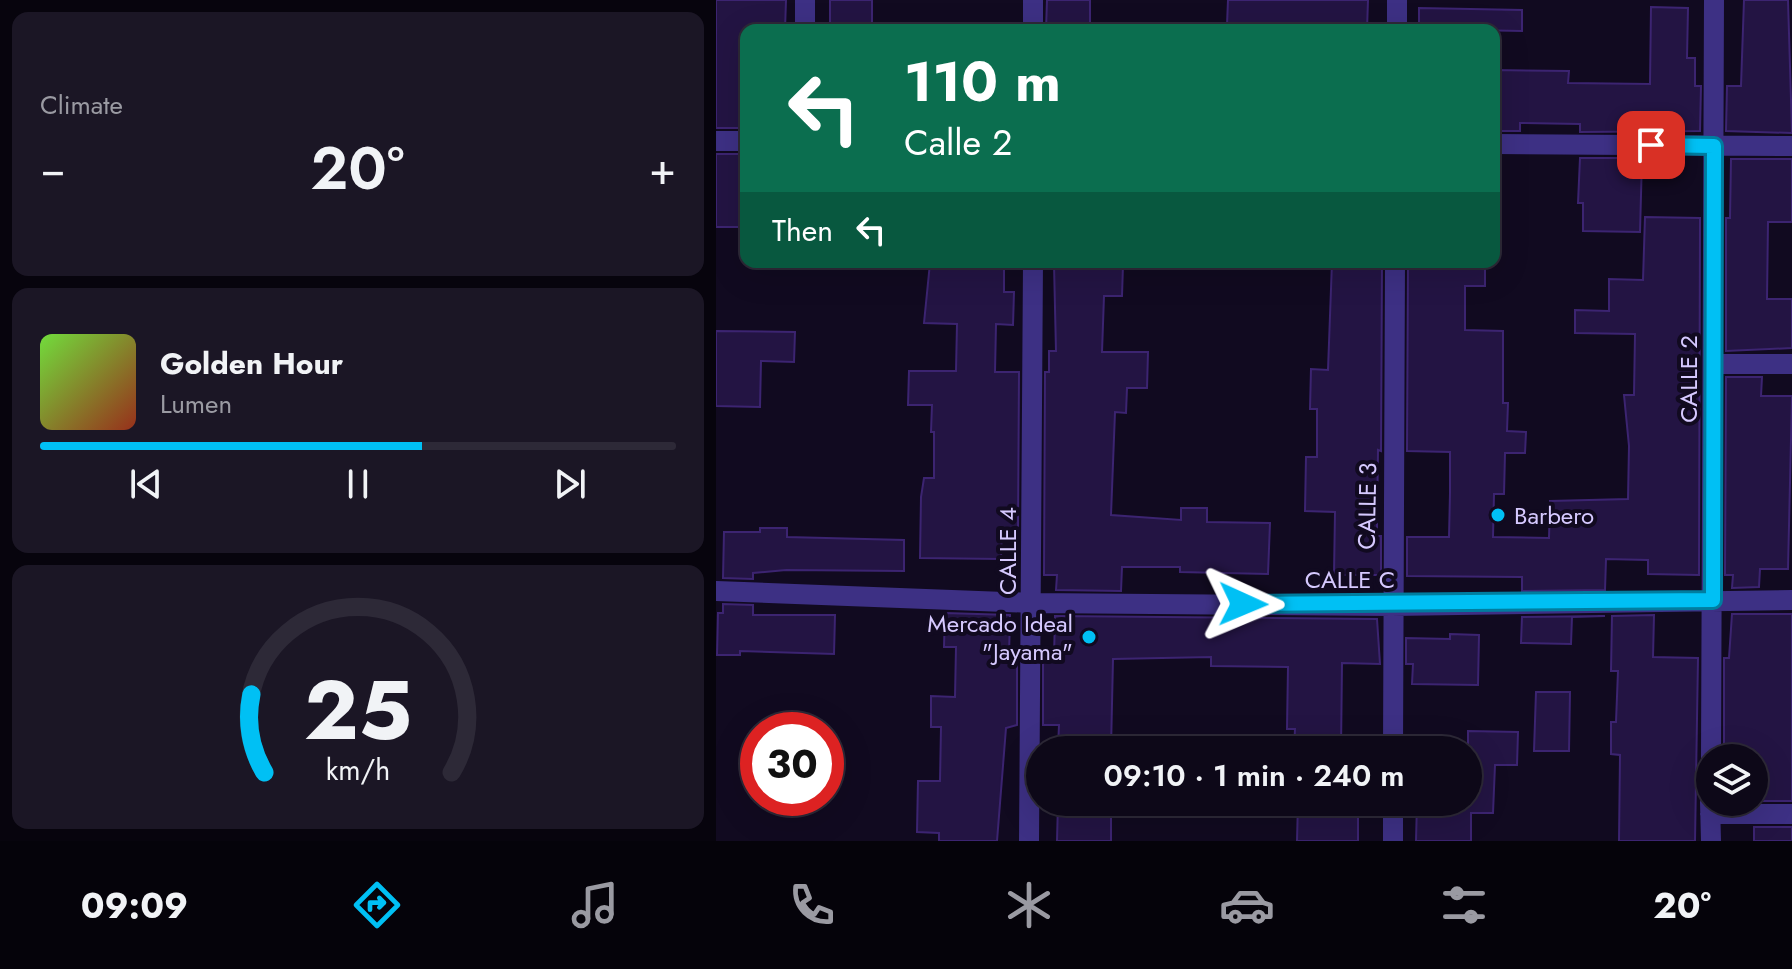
<!DOCTYPE html>
<meta charset="utf-8">
<style>
body{margin:0;font-family:Jost,sans-serif;background:#1b1625;color:#f1f3f6;height:100vh;display:flex;flex-direction:column;font-size:30px;white-space:nowrap}
*{box-sizing:border-box;margin:0}
p{font-size:26px;color:#9a9aa2}
.icon{flex:none;width:44px;height:44px;fill:none;stroke:currentColor;stroke-width:2;stroke-linecap:round;stroke-linejoin:round}
.map{position:relative;flex:1;overflow:hidden}
.drawer{display:flex;flex-direction:column;gap:12px;padding:12px;background:#07040d;width:716px}
.drawer>*{flex:none}
.hud{position:absolute;left:24px;top:24px;width:760px;height:244px;border-radius:16px;box-shadow:0 8px 32px #0002,0 0 0 2px #2d2937;background:#0b6e4f;color:#fff;overflow:hidden}
.controls{position:absolute;left:980px;top:744px;display:grid;gap:16px}
.controls a{display:grid;place-items:center;width:72px;height:72px;border-radius:50%;background:#0d0818;box-shadow:0 8px 32px #0002,0 0 0 2px #2d2937;font-size:40px}
.speed{position:absolute;left:24px;top:712px;display:flex;gap:16px;font-size:40px;font-weight:700;text-align:center}
.speed>*{display:grid;place-content:center;width:104px;height:104px;border-radius:50%;background:#0d0818;box-shadow:0 8px 32px #0002,0 0 0 2px #2d2937;line-height:1}
.speed .limit{border:12px solid #d22;background:#fff;color:#111}
.pin{position:absolute;display:grid;place-items:center;width:68px;height:68px;color:#fff;margin:-34px;border-radius:16px;box-shadow:0 4px 12px #0006}
.me{position:absolute;width:88px;margin:-44px;rotate:91deg;stroke-linejoin:round;filter:drop-shadow(0 0 6px #0008)}
.turn{display:flex;align-items:center;gap:28px;height:168px;padding:0 32px;font-size:36px}
.turn .icon{width:104px;height:104px;stroke-width:2.5}
.turn b{display:block;font-size:56px;line-height:68px}
.then{display:flex;align-items:center;height:76px;padding:0 32px;background:#0003;gap:16px;font-size:30px}
.big{font-size:60px;font-weight:600;line-height:1.1}
.drawer .tile{flex:1;display:flex;flex-direction:column;justify-content:center;gap:12px;min-width:0;padding:0 28px;border-radius:16px;background:#1b1625}
.drawer .dial{align-items:center;gap:0}
.dial svg{height:208px;overflow:visible;fill:none;stroke:#2d2937;stroke-width:7;stroke-linecap:round;text-anchor:middle}
.dial text{fill:#f1f3f6;stroke:none}
.song{display:flex;align-items:center;gap:24px}
.cover{width:96px;height:96px;border-radius:12px;background:linear-gradient(135deg,hsl(100 70% 55%),hsl(10 70% 35%))}
.played{height:8px;border-radius:4px;background:linear-gradient(90deg,#00c0f4 60%,#2d2937 60%)}
.keys{display:flex;justify-content:space-around;direction:ltr}
.heat{display:flex;justify-content:space-between;align-items:center;font-size:44px;direction:ltr}
.trip{position:absolute;left:310px;top:736px;width:456px;height:80px;border-radius:40px;background:#0d0818;box-shadow:0 8px 32px #0002,0 0 0 2px #2d2937;font-weight:600;line-height:80px;text-align:center}
.menu{display:flex;height:128px;justify-content:space-around;align-items:center;background:#05030a;color:#9a9aa2}
.menu .icon{width:56px;height:56px}
.menu .on{color:#00c0f4}
.menu b{font-size:36px;color:#f1f3f6}
main{display:flex;flex:1;min-height:0}
.map>svg:first-child{display:block}
.building{fill:#231443;stroke:#3c2471;stroke-width:2}
.lines{fill:none;stroke-linecap:round;stroke-linejoin:round}
.street{stroke:#3d3084;stroke-width:20}
.route-casing{stroke:#007d9f;stroke-width:20}
.route{stroke:#00c0f4;stroke-width:14}
.poi-dot{fill:#00c0f4;stroke:#110a20;stroke-width:3}
.labels{text-anchor:middle;dominant-baseline:central;stroke-width:8;stroke-linejoin:round;paint-order:stroke}
.street-label{font-size:24px;fill:#d6c9ff;stroke:#110a20}
.poi-label{font-size:24px;fill:#d6c9ff;stroke:#110a20;text-anchor:start}
</style>
<main>
<section class="drawer">
<div class="tile"><p>Climate</p>
<div class="heat"><a>−</a><b class="big">20°</b><a>+</a></div>
</div>
<div class="tile">
<div class="song"><i class="cover"></i><div><b>Golden Hour</b><p>Lumen</p></div></div>
<div class="played"></div>
<div class="keys"><svg class="icon" aria-label="previous" viewBox="0 0 24 24"><path d="M18 5L8 12l10 7zM5 5v14"/></svg><svg class="icon" aria-label="pause" viewBox="0 0 24 24"><path d="M8 5v14M16 5v14"/></svg><svg class="icon" aria-label="next" viewBox="0 0 24 24"><path d="M6 5l10 7-10 7zM19 5v14"/></svg></div>
</div>
<div class="tile dial"><svg viewBox="0 0 100 80">
<path d="M14 69A42 42 0 1 1 86 69"/>
<path d="M14 69A42 42 0 0 1 9 39" stroke="#00c0f4"/>
<text x="50" y="56" font-size="32" font-weight="700">25</text>
<text x="50" y="72" font-size="11">km/h</text>
</svg></div>
</section>
<div class="map">
<svg width="1076" height="841" viewBox="0 0 1076 841">
<rect width="100%" height="100%" fill="#110a20"/>
<path class="building" d="M0 0H70L69 30H30V128H0Z
M114 0H156V30H114Z
M331 0H374V30H330Z
M512 0H652L651 30 511 25Z
M1028 0H1072L1076 133 1010 131 1011 86H1025Z
M935 7 972 8 971 58H979V86H985L984 131 864 132V124L804 123V131H778V70L853 71 852 83 934 84Z
M703 8 806 10V31L703 29Z
M0 154H30V227H0Z
M864 158H926L924 232 867 231V203H862Z
M1015 159H1076V222H1052L1051 299H1076V348L1010 351V218H1014Z
M929 217 984 218 983 575 932 574V560L890 559 889 590 806 591V577L691 576V537H733L734 493V452L691 451 692 262H769V286H749V330L787 331V403H792L791 431 810 432 809 453H789L788 494H778L777 537 833 538 834 501 912 499 913 446 908 395H918L919 334 859 333V310L893 311V279L927 280Z
M616 262H666L665 451 662 450 661 524V536H665V575H618L619 512 589 511 590 457H601V409H594L595 369 612 370Z
M214 263 288 264V292H298L297 325 280 324 279 372H303L302 531H286L285 559 204 558 205 497 208 478H218V432H215L216 405H192L193 371H240L241 324 208 323Z
M338 264 407 265 406 296H388L386 352H432L431 388H411L410 413 399 412 395 515 465 520V508H491V522L554 523 552 574 464 572V567H406L405 591 340 590 341 575H328L329 372H333V351H340Z
M0 331 79 332 78 362 45 361 44 407 0 406Z
M1010 377H1046L1045 396H1076L1072 569H1044L1043 587 1016 588 1017 575H1009Z
M44 528H71V537L188 540V571L70 570 37 573V579L7 578 8 532H44Z
M7 604 37 605V615H119L118 654 24 651V655H1L2 613H7Z
M229 613 294 615 293 656H301V725L290 728 281 841H223V833L201 832 202 781H224L225 727H215V696L239 697 240 647H228Z
M1016 614H1076V801H1038V753L1008 752V658H1013Z
M938 615 937 657 982 658 979 841H903L904 755 895 754V722H900L902 671H895L896 616Z
M339 616 661 619 664 664 626 663 625 750H578L579 729H571L572 667 495 666V657L397 659 395 749 342 748 343 725H327V656L338 657Z
M889 616 856 617 855 644 805 643 806 617Z
M734 634 763 635 762 685 696 684 697 664H690V638L734 639Z
M820 692H854L853 751H818Z
M752 731 802 732 801 765H779L777 813H755V841H700L701 802H752Z
M342 802H395V841H341Z
M582 802H642V841H581Z
M1038 827H1076V841H1038Z"/>
<g class="lines">
<path class="street" d="M317 0V30
M89 30V0
M681 30V0
M0 141H30
M778 144 1076 146
M998 364H1076
M0 591 317 603 676 606 1076 600
M677 750 679 262
M995 758 998 0
M677 802V841
M994 802 995 841
M994 814H1076
M313 841 317 262"/>
</g>
<g class="lines">
<g class="route-casing">
<path id="route" d="M527 604 997 600 998 146 935 145"/>
</g>
<use href="#route" class="route"/>
</g>
<g class="poi-dot">
<circle cx="782" cy="515" r="8"/>
<circle cx="373" cy="637" r="8"/>
</g>
<g class="labels">
<g class="street-label">
<text transform="translate(972 379) rotate(-90)">CALLE 2</text>
<text transform="translate(651 506) rotate(-89)">CALLE 3</text>
<text transform="translate(291 551) rotate(-90)">CALLE 4</text>
<text x="634" y="579">CALLE C</text>
</g>
<g class="poi-label">
<text x="798" y="515">Barbero</text>
<text x="357" y="623" text-anchor="end">Mercado Ideal<tspan x="357" dy="28">"Jayama"</tspan></text>
</g>
</g>
</svg>
<div class="controls">
<a><svg class="icon" aria-label="layers" viewBox="0 0 24 24"><path d="M12 4l9 5-9 5-9-5zM3 14l9 5 9-5"/></svg></a>
</div>
<div class="speed"><div class="limit">30</div></div>
<div class="pin" style="left:935px;top:145px;background:#d93025"><svg class="icon" aria-label="arrive" viewBox="0 0 24 24"><path d="M6 21V4h12l-3 4 3 4H6"/></svg></div>
<svg class="me" style="left:527px;top:604px" viewBox="-20 -20 40 40"><path d="M0-17L14 15 0 8-14 15z" fill="#00c0f4" stroke="#fff" stroke-width="4"/></svg>
<div class="trip">09:10 · 1 min · 240 m</div>
<div class="hud">
<div class="turn"><svg class="icon" aria-label="left" viewBox="0 0 24 24"><path d="M17 20v-9H6M10 6l-5 5 5 5"/></svg><div><b>110 m</b>Calle 2</div></div>
<div class="then">Then<svg class="icon" aria-label="left" viewBox="0 0 24 24"><path d="M17 20v-9H6M10 6l-5 5 5 5"/></svg></div>
</div>
</div>
</main>
<nav class="menu">
<b>09:09</b>
<svg class="icon on" aria-label="directions" viewBox="0 0 24 24"><path d="M12 3l9 9-9 9-9-9zM9 14v-3h6M13 9l2 2-2 2"/></svg>
<svg class="icon" aria-label="music" viewBox="0 0 24 24"><path d="M9 18V5l10-2v13"/><circle cx="6" cy="18" r="3"/><circle cx="16" cy="16" r="3"/></svg>
<svg class="icon" aria-label="phone" viewBox="0 0 24 24"><path d="M5 4h4l2 5-3 2q2 4 5 5l2-3 5 2v4C11 20 4 13 5 4z"/></svg>
<svg class="icon" aria-label="climate" viewBox="0 0 24 24"><path d="M12 3v18M4 7l16 10M4 17L20 7"/></svg>
<svg class="icon" aria-label="car" viewBox="0 0 24 24"><path d="M5 17H2v-5l4-1 3-4h7l3 4 3 1v5h-3M9 17h6M6 11h13"/><circle cx="7" cy="17" r="2"/><circle cx="17" cy="17" r="2"/></svg>
<svg class="icon" aria-label="filters" viewBox="0 0 24 24"><path d="M4 7h16M4 17h16"/><circle cx="9" cy="7" r="2"/><circle cx="15" cy="17" r="2"/></svg>
<b>20°</b>
</nav>
